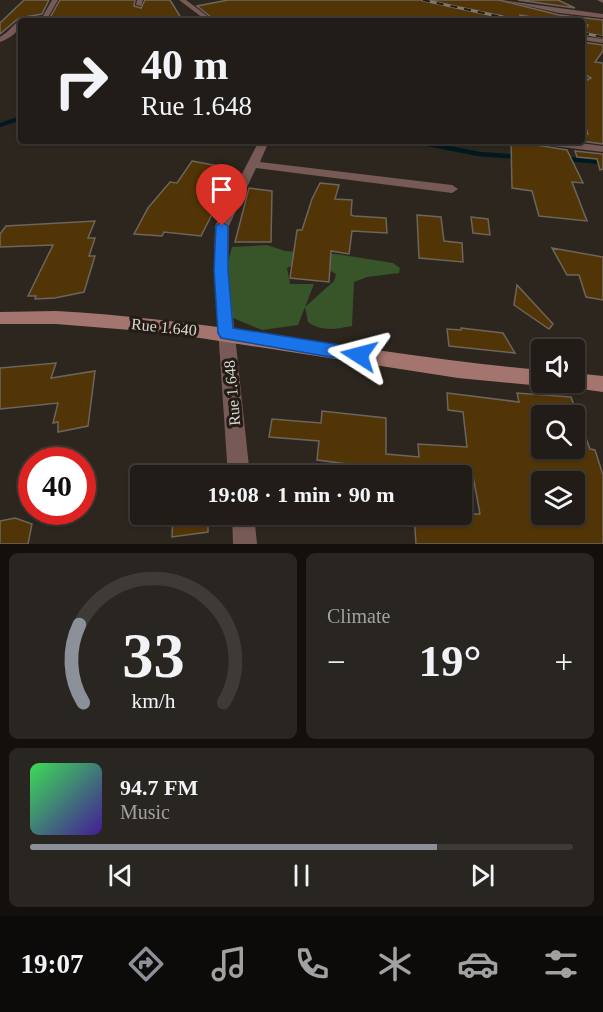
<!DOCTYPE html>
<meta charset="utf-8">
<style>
body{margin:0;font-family:Georgia,serif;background:#292520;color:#f1f3f6;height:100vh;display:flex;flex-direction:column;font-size:22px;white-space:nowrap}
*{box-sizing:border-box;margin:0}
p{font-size:20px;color:#a2a1a1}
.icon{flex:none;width:33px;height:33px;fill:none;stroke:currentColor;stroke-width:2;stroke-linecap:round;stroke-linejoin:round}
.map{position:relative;height:544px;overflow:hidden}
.sheet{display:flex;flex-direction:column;gap:9px;padding:9px;background:#120f0d;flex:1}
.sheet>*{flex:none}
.top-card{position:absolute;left:18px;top:18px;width:567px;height:126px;border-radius:6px;box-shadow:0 2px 4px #0004,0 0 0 2px #3e3a36;background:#211c17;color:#f1f3f6;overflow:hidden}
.tools{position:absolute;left:531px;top:339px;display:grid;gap:12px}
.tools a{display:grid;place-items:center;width:54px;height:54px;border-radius:6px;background:#211c17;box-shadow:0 2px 4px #0004,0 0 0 2px #3e3a36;font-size:30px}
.speed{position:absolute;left:18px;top:447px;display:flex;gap:12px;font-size:30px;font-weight:700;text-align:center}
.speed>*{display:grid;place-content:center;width:78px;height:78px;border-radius:50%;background:#211c17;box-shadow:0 2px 4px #0004,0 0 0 2px #3e3a36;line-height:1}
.speed .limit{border:9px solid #d22;background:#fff;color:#111}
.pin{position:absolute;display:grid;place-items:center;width:51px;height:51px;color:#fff;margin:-62px -26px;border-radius:50% 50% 50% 0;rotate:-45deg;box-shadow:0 0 6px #0007}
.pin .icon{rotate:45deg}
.me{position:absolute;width:66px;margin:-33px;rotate:279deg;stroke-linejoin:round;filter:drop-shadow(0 0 4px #0008)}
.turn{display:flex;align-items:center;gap:21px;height:126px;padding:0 24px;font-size:27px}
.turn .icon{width:78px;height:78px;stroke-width:2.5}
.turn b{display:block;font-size:42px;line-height:51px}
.big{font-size:45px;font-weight:600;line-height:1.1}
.sheet .card{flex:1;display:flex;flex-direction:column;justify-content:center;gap:9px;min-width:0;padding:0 21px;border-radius:9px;background:#292520}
.sheet .dial{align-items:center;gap:0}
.dial svg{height:156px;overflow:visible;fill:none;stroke:#3e3a36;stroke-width:7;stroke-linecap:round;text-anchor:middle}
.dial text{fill:#f1f3f6;stroke:none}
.song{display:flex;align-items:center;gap:18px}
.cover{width:72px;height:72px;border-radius:9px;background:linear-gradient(135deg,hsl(130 70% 55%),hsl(260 70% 35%))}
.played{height:6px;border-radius:3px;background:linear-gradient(90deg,#8c9099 75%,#3e3a36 75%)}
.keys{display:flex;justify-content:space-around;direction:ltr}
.heat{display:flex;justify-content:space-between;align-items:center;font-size:33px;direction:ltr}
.sheet .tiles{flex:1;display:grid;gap:9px;grid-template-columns:1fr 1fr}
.card:last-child{grid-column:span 2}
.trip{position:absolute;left:130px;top:465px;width:342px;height:60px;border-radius:6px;background:#211c17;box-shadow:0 2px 4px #0004,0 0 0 2px #3e3a36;font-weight:600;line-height:60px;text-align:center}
.dock{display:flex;height:96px;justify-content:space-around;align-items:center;background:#0d0b09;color:#a2a1a1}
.dock .icon{width:42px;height:42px}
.dock .current{color:#8c9099}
.dock b{font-size:27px;color:#f1f3f6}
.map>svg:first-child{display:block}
.green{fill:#375528}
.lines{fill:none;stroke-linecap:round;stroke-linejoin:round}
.stream-far1{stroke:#001820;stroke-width:4}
.stream{stroke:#001820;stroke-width:4.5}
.building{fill:#523506;stroke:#6c655d;stroke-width:1.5;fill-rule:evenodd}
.street{fill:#775955;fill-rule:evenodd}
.secondary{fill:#a4756f;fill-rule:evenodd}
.rail-casing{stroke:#7c7771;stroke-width:3}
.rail{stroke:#221c15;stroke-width:2;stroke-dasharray:7;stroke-linecap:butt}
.route{fill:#1a73e8;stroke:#114b97;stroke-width:1.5}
.labels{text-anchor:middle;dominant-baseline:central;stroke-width:6;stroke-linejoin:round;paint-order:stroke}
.street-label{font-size:16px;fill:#d8d4cf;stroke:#221c15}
</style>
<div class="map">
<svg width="603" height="544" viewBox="0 0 603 544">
<rect width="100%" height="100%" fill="#2c261f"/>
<path class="green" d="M267 245 285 251 336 254 393 263 400 268 399 273 367 277 354 282 352 326C336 329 322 332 308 322L305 307 334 281 336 274C322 265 302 260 287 268L290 284H314L298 325 262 330 233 318 227 309 225 273 232 247Z"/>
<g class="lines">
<path class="stream-far1" d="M0 125 21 118"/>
<path class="stream" d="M413 141 479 154 519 157
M565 159 603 162"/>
</g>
<path class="building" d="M24 0H49L42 14 19 18 0 34V23Z
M60 0H135L134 6 141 8 145 0H170L183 21H48Z
M228 0H499L559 15 603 20V37L584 34 588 25 582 24V21H556L520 15 519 21H216L197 6Z
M518 0H558L575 8Z
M582 42 603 45V51L595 62 603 63V144L581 141 582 133 588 134 582 116V83L591 78 582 73Z
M511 141 567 150 583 183 572 182 587 221 539 216 532 191 512 188Z
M575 151 603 154V169L600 170 597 159 577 157Z
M192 161 235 169 201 236 164 232 162 236 134 234 148 208 170 182 177 183Z
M320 183 339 185 335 199 352 200 351 215 354 216 386 218 387 233 352 231 349 254 331 251 329 282 290 278 297 230H302L312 199Z
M249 188 272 191 271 242H235Z
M417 215 441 217 444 241 462 243 463 262 419 258Z
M471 217 488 219 490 235 473 233Z
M95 221 88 238H95L89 256H95L84 292 55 298 35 299 36 296H28L53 245 0 247V234L6 226Z
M552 248 603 257V300L586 297 579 275H567Z
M517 285 553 324 549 329 514 305Z
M461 328 503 333 515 353 449 346 447 329 461 330Z
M56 363 51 378 95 371 88 426 58 432V422L53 423 58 403 0 409V368Z
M447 393 519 402 517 393 571 397 590 449 595 450 603 475V544H416L414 514H480L473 476H411L410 472 317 460 319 441 269 437 272 419 321 423 322 411 386 418V454L419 457 418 444 467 447 463 412 448 410ZM542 416H574V448H542ZM542 482H574V514H542Z
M173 514H208V532L172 537Z
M15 518 32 524 28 544H0V521Z"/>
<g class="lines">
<path class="street" d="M52 0H58L47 19 21 21C21 31 9 39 0 42V37L7 32 19 20 43 16Z
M137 0H143L141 6 136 5Z
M179 0H186L214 21H207Z
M501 0 603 14V18L559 13Z
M597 0H603V3Z
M582 36 603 39V43L582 40Z
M582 75 589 79 582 81Z
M259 141H269L260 162 452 185 458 189 452 193 256 168 229 226 228 270 250 476H228L214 270 215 226Z
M531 141H563L603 146V152L536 144Z
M232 514H254L257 544H233Z"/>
<path class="secondary" d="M56 311C220 320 379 356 542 370V382H549L542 386 458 378 168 333 56 324H0V312Z
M574 373 603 376V392L567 387 565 382H574Z"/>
<g class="rail-casing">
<path id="rail" d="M423 0 521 21
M582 33 603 37"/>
</g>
<use href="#rail" class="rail"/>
</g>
<path class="route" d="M222 222 228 226V270L233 328 359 348 365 350 367 355 365 360 359 362 221 338 218 333 214 270 216 226Z"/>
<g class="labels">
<g class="street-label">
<text transform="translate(164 327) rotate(6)">Rue 1.640</text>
<text transform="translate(232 393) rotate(-95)">Rue 1.648</text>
</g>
</g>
</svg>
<div class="tools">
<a><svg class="icon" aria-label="sound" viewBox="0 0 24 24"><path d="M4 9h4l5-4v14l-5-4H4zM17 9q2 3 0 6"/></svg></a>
<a><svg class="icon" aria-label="search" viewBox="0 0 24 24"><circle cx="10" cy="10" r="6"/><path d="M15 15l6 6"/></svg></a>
<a><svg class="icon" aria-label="layers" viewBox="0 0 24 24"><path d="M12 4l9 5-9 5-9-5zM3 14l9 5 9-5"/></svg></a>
</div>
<div class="speed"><div class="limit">40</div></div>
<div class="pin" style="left:222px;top:226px;background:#d93025"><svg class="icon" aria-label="arrive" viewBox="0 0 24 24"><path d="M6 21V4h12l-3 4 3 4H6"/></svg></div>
<svg class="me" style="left:359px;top:355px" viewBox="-20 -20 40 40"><path d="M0-17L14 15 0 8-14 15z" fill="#1a73e8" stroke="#fff" stroke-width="4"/></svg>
<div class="trip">19:08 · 1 min · 90 m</div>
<div class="top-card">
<div class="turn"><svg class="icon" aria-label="right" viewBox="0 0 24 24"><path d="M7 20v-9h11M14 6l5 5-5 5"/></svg><div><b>40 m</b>Rue 1.648</div></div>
</div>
</div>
<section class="sheet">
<div class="tiles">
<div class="card dial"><svg viewBox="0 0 100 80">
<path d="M14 69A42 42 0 1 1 86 69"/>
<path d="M14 69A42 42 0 0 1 12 29" stroke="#8c9099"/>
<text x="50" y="56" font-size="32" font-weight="700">33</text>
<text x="50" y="72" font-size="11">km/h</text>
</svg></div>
<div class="card"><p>Climate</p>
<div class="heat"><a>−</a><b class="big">19°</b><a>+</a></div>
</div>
<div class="card">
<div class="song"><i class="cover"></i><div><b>94.7 FM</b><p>Music</p></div></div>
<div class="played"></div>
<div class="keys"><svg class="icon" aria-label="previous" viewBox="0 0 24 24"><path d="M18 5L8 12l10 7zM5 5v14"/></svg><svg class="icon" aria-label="pause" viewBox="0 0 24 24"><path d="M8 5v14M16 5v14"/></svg><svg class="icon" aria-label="next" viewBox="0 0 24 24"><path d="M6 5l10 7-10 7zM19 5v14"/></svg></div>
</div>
</div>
</section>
<nav class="dock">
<b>19:07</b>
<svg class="icon current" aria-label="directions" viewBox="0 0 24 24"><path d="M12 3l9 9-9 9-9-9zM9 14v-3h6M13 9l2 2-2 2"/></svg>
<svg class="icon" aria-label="music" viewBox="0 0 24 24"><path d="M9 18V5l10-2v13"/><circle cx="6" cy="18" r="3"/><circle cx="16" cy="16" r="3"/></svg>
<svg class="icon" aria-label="phone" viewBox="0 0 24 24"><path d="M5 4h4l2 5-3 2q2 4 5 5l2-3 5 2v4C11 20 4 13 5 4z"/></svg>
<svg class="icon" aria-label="climate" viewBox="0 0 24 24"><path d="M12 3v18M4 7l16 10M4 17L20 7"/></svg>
<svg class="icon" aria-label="car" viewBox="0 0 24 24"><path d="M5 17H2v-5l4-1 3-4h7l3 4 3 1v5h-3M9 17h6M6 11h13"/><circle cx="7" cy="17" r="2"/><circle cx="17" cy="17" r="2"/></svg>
<svg class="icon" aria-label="filters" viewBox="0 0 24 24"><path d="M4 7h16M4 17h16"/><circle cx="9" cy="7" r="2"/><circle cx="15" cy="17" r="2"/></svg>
</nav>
